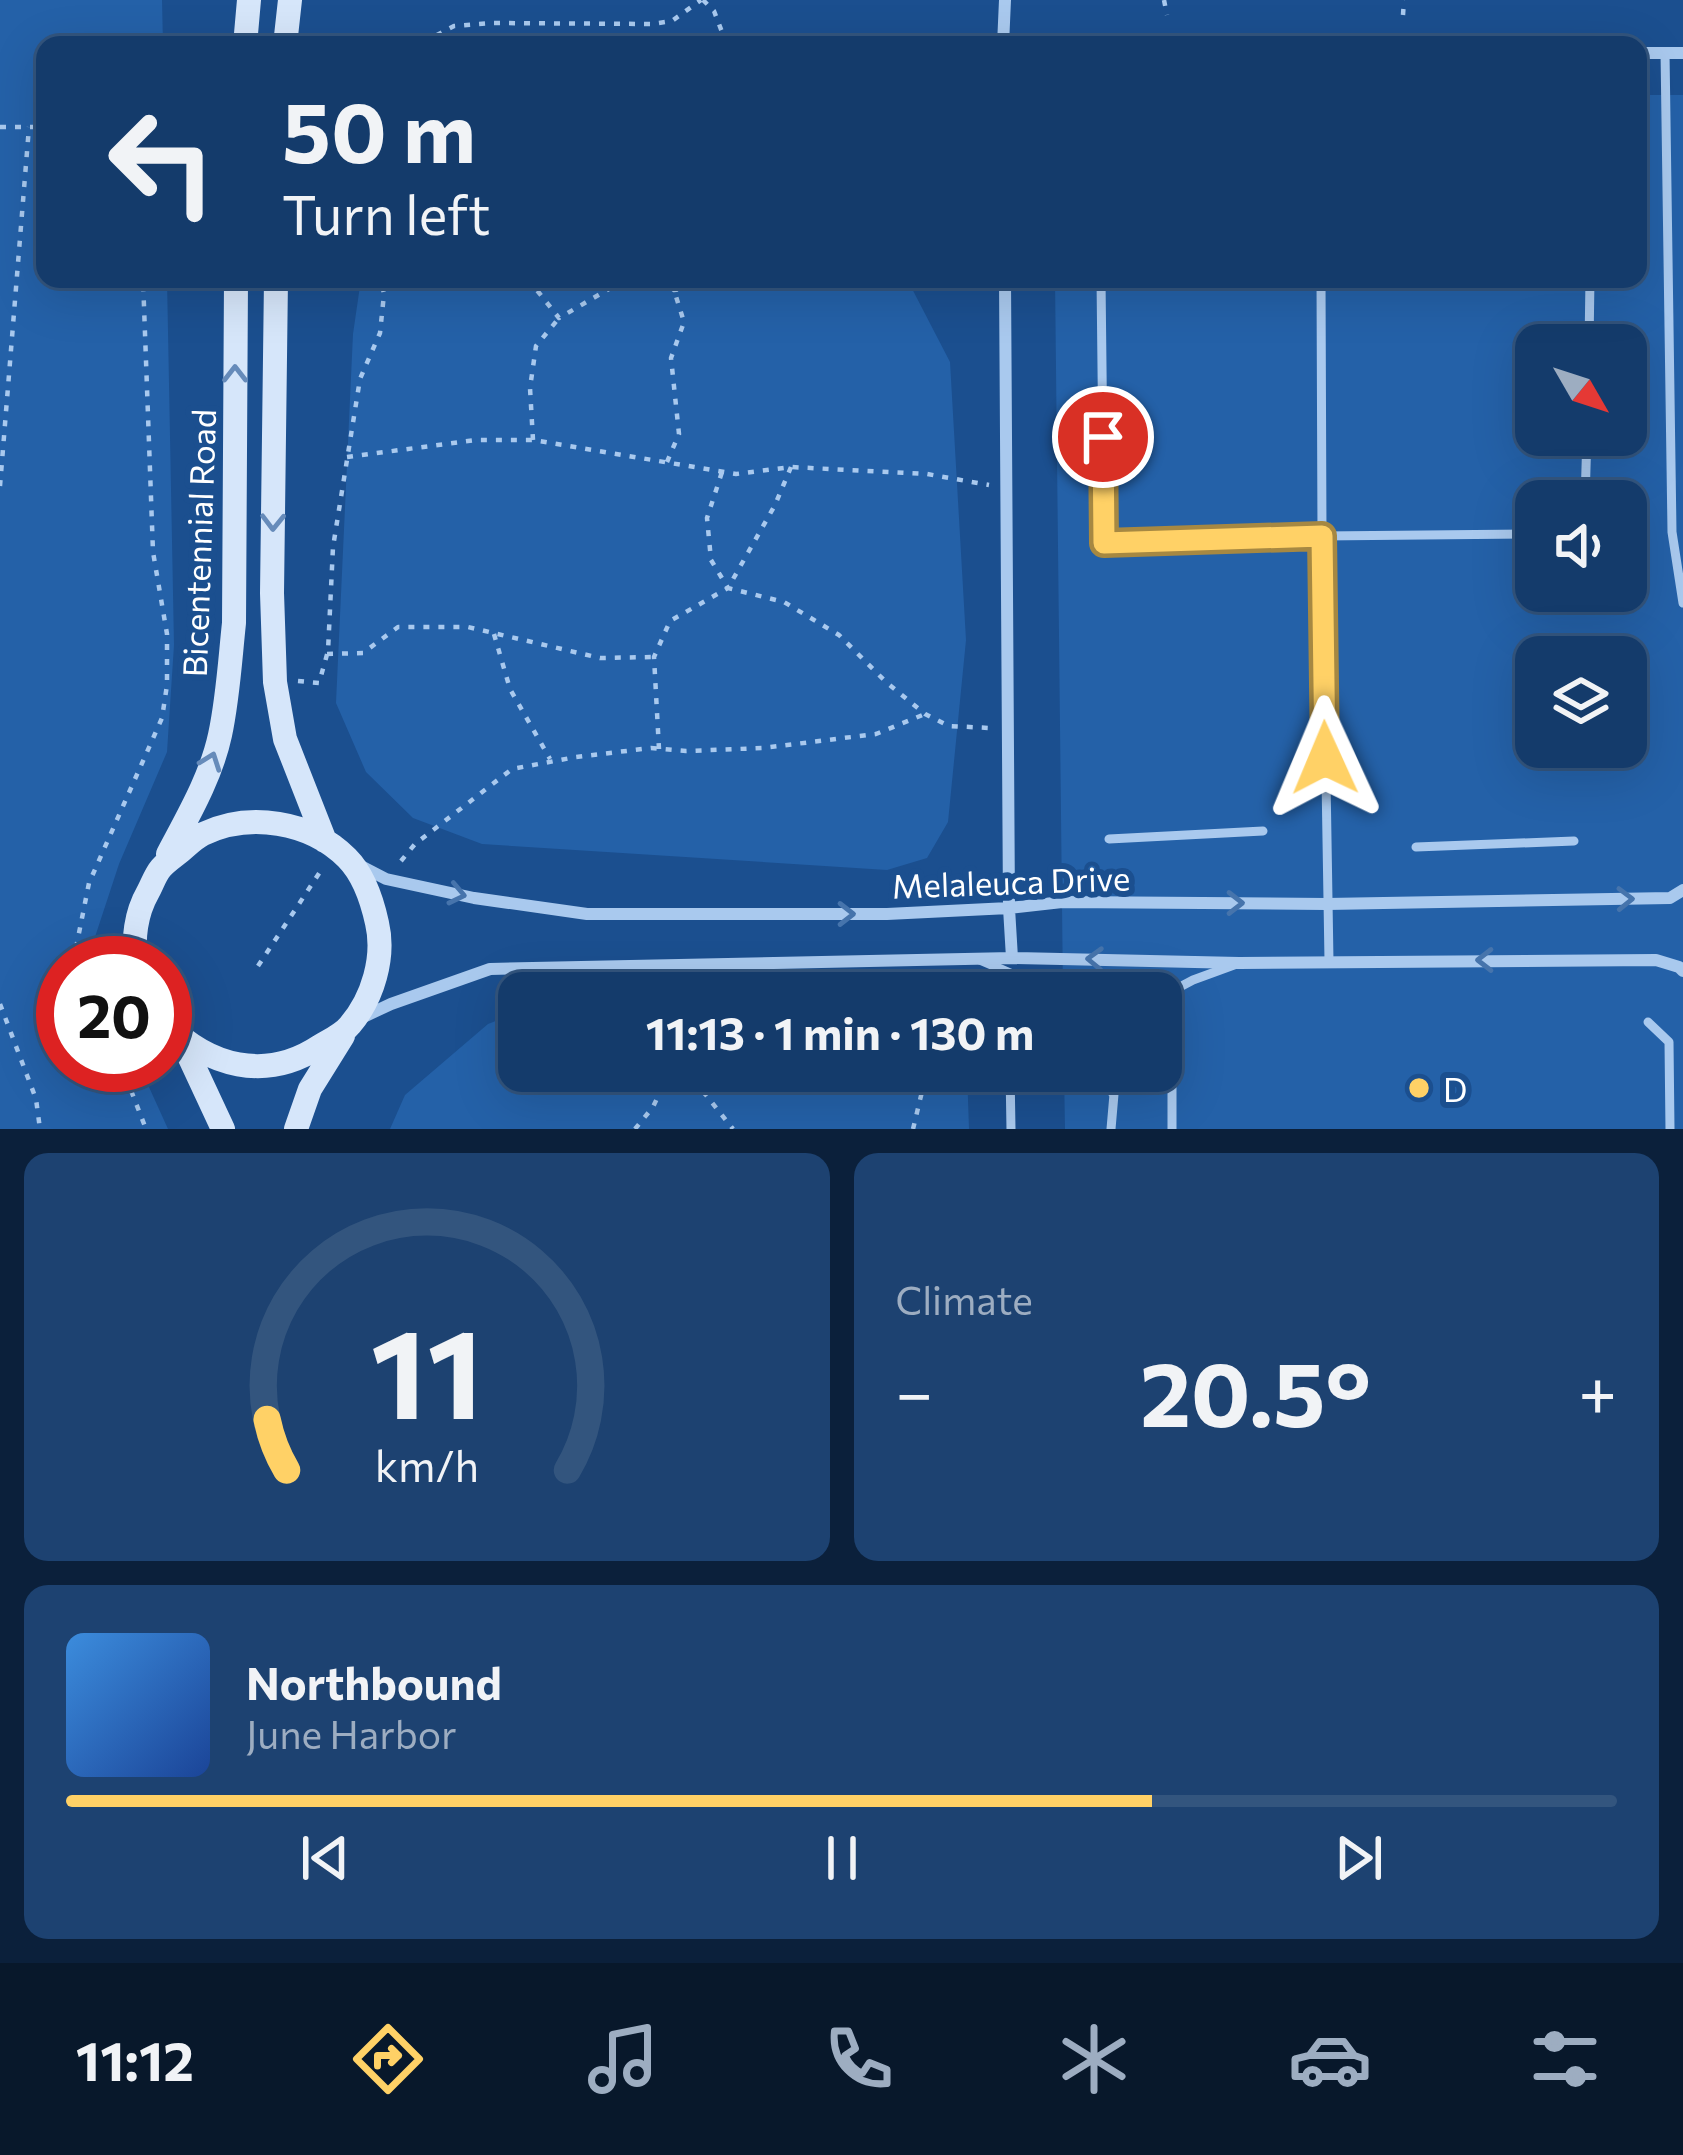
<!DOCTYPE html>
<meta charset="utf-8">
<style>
body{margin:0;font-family:Commissioner,sans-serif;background:#1d4271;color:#f1f3f6;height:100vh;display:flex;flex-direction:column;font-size:45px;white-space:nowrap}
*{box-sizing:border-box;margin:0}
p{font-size:39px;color:#9dadc1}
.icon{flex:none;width:66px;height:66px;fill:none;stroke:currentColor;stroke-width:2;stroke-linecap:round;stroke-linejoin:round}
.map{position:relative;height:1129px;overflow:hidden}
.panel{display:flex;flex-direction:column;gap:24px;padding:24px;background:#0b203b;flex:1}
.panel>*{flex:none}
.top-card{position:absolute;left:36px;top:36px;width:1611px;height:252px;border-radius:24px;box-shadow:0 12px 48px #0002,0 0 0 3px #33557e;background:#143b6b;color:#f1f3f6;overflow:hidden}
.needle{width:78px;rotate:129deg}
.fabs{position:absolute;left:1515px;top:324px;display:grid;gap:24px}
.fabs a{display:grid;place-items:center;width:132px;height:132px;border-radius:24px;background:#143b6b;box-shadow:0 12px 48px #0002,0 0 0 3px #33557e;font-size:60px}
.speed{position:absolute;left:36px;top:936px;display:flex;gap:24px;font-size:60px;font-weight:700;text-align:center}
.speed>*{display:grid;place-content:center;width:156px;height:156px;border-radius:50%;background:#143b6b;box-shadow:0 12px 48px #0002,0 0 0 3px #33557e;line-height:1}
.speed .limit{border:18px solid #d22;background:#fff;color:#111}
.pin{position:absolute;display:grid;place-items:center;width:102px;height:102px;color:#fff;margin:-51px;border:6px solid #fff;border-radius:50%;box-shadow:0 3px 12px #0007}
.me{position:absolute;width:132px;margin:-66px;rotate:359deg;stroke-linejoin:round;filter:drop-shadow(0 0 9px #0008)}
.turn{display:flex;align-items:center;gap:42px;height:252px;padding:0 48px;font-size:54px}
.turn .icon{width:156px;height:156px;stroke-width:2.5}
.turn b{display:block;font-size:84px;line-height:102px}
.big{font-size:90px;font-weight:700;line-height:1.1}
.panel .tile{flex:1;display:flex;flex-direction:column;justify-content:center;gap:18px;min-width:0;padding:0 42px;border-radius:24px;background:#1d4271}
.panel .dial{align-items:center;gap:0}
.dial svg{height:312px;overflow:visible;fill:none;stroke:#33557e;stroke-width:7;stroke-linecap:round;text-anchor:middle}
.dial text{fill:#f1f3f6;stroke:none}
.song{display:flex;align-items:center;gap:36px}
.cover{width:144px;height:144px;border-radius:18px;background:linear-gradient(135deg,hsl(210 70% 55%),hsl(220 70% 35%))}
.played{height:12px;border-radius:6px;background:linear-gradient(90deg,#ffd166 70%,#33557e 70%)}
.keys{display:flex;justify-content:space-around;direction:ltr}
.heat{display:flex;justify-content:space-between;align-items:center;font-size:66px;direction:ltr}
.panel .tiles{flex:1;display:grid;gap:24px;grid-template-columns:1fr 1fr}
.tile:last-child{grid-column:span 2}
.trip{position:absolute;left:498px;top:972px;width:684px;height:120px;border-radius:24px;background:#143b6b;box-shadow:0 12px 48px #0002,0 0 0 3px #33557e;font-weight:700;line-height:120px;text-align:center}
.tabs{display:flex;height:192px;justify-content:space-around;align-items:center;background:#08182b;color:#9dadc1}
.tabs .icon{width:84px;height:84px}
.tabs .active{color:#ffd166}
.tabs b{font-size:54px;color:#f1f3f6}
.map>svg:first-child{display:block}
.green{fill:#2461a8;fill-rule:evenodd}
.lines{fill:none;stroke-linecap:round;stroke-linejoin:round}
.path{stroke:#a9c9ee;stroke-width:4.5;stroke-dasharray:6 9;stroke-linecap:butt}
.service{stroke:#a9c9ee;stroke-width:9}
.minor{stroke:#a9c9ee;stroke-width:12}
.secondary{stroke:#d6e6fa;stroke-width:24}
.oneway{stroke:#668bba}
.oneway2{stroke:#4674ac}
.route-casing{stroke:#a68842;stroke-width:30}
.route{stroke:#ffd166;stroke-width:21}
.poi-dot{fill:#ffd166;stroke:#1b4f8f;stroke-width:4.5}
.labels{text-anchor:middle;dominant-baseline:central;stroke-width:12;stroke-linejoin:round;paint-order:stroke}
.street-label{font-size:33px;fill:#fff;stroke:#1b4f8f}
.poi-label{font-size:33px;fill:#fff;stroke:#1b4f8f;text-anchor:start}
</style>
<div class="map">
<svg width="1683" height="1129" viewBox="0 0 1683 1129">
<rect width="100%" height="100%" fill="#1b4f8f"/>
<path class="green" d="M0 0H162L163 45H45V279H167L174 645 167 752 119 864 95 937 98 963H63V1065H139L168 1129H0Z
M1638 95H1683V1129H1065L1064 1071H1161V993H1063L1055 279H1638ZM1536 345H1626V435H1536ZM1536 501H1626V591H1536ZM1536 657H1626V747H1536Z
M361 279H907L950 362 966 640 948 822 927 858 887 870 482 844 413 818 366 772 336 703 353 334Z
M519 1012V1071H967L969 1129H390L405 1095 488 1024Z"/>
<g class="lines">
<path class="path" d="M703 0 714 11 727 45
M1164 0 1167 15
M1403 15 1404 0
M425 45 437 35 454 26 492 23 652 24 672 21 701 0
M0 127H45
M528 279 559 318 626 279
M661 279 674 290 710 285 723 279
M533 440 530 388 536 346 559 318
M347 457 476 440H533L736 474 791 467 927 474 989 485
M667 462 679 434 671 358 684 322 674 290
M791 467 775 505 728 588 784 602 839 635 886 682 925 714 949 726 990 728
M0 486 29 127
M494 634 510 689 550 759
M327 654 363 653 398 627H468L600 658 654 657
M298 681 319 683 328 651 333 547 360 379 380 333 384 294 381 279
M659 749 654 657 670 621 728 588 711 560 707 518 722 472
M401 861 415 844 512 769 576 757 651 748 686 751 763 748 876 734 925 714
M79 963 77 943 89 883 162 718 167 685V634L153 552 143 279
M258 966 320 872
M941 993 943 978
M0 1004 36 1099 40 1129
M116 1065 132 1093 146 1129
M681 1071 706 1095 733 1129
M635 1129 653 1107 670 1071
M913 1129 927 1071"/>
<path class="service" d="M1665 52 1672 532 1683 603
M1101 279 1104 543 1322 536 1536 534
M1321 279 1322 536 1329 961
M1589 345 1590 279
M1585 501 1587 435
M1109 839 1263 831
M1416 847 1574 841
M980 960 1047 989 1050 993
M1161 997 1193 980 1234 965
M1648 1022 1669 1042 1670 1129
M1172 1032V1129
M1010 1071 1011 1129
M1102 1071 1113 1094
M1111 1129 1116 1071"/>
<path class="minor" d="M1003 45 1005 0
M1638 53H1683
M1005 279 1009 908 1012 958
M359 865 386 879 474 898 587 914H887L1009 908 1062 902 1327 904 1670 898 1683 890
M359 1019 391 1004 490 969 1012 958 1239 963 1656 960 1679 967 1683 971"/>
<path class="secondary" d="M245 45 249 0
M285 45 290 0
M276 279 272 593 275 682 285 739 325 841
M168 854C188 816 211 777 220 735 228 698 230 660 234 623L236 279
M137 963C132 940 136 913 148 892 152 885 155 875 161 868 166 862 175 856 181 851 188 845 195 838 203 834 249 812 310 821 347 858 364 875 372 900 377 923 385 957 373 998 350 1025 343 1034 330 1040 320 1046 266 1082 208 1067 165 1022
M181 1039 223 1129
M296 1129 310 1089 343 1036"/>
</g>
<defs><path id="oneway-chevron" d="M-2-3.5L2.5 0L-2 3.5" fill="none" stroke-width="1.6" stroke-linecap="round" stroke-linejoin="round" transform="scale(3)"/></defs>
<g class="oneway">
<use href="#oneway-chevron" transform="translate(235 374) rotate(-90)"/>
<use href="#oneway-chevron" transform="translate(273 522) rotate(91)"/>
<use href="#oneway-chevron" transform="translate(211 761) rotate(-70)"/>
</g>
<g class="oneway2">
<use href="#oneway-chevron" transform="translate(457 894) rotate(12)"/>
<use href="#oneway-chevron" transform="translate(1625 899) rotate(-1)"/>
<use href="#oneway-chevron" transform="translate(1235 903)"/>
<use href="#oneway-chevron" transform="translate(846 914)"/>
<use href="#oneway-chevron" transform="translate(1095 959) rotate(-178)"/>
<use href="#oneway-chevron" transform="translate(1485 960) rotate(180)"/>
</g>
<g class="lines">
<g class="route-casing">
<path id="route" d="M1103 437 1104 543 1322 536 1325 758"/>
</g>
<use href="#route" class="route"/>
</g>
<circle class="poi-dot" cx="1419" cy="1088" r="12"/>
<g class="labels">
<g class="street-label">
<text transform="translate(198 543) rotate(-88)">Bicentennial Road</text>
<text transform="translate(1011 881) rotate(-2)">Melaleuca Drive</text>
</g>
<g class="poi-label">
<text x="1443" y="1088">D</text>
</g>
</g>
</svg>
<div class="fabs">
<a><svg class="needle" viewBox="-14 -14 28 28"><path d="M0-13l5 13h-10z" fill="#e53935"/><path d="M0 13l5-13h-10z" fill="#9dadc1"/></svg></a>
<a><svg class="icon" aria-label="sound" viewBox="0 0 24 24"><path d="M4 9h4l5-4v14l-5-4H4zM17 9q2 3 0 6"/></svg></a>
<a><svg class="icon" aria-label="layers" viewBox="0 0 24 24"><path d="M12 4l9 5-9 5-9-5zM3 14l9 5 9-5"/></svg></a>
</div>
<div class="speed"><div class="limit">20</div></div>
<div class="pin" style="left:1103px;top:437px;background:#d93025"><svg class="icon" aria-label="arrive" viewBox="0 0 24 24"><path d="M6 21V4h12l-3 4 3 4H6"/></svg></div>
<svg class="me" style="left:1325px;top:758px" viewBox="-20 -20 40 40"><path d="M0-17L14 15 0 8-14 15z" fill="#ffd166" stroke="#fff" stroke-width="4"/></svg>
<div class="trip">11:13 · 1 min · 130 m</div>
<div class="top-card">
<div class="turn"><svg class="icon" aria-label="left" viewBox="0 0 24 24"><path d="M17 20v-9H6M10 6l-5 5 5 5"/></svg><div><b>50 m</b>Turn left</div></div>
</div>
</div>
<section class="panel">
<div class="tiles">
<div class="tile dial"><svg viewBox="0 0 100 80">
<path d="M14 69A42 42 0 1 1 86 69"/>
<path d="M14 69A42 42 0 0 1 9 56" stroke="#ffd166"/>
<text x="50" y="56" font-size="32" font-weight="700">11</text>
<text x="50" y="72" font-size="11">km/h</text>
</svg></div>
<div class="tile"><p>Climate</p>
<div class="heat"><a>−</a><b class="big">20.5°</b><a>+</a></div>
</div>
<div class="tile">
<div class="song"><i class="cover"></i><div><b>Northbound</b><p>June Harbor</p></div></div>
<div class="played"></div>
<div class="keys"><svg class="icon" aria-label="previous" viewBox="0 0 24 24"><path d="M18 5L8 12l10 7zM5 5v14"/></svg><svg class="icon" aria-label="pause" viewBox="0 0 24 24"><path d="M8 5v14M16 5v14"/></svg><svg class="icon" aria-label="next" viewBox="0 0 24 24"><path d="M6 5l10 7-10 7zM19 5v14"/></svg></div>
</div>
</div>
</section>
<nav class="tabs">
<b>11:12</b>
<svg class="icon active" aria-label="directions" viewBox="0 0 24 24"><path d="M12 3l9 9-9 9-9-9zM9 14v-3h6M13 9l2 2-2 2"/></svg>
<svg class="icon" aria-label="music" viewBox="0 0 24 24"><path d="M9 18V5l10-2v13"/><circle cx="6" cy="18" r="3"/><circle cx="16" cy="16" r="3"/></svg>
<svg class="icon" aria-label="phone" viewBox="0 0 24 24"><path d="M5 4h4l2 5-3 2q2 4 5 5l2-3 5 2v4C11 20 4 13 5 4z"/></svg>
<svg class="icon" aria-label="climate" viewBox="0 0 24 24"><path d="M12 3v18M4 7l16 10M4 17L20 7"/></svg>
<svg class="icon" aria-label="car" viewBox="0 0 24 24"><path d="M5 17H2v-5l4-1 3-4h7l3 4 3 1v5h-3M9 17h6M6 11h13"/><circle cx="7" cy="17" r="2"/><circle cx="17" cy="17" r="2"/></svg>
<svg class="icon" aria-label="filters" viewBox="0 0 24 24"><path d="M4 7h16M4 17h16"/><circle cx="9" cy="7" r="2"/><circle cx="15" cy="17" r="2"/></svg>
</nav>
